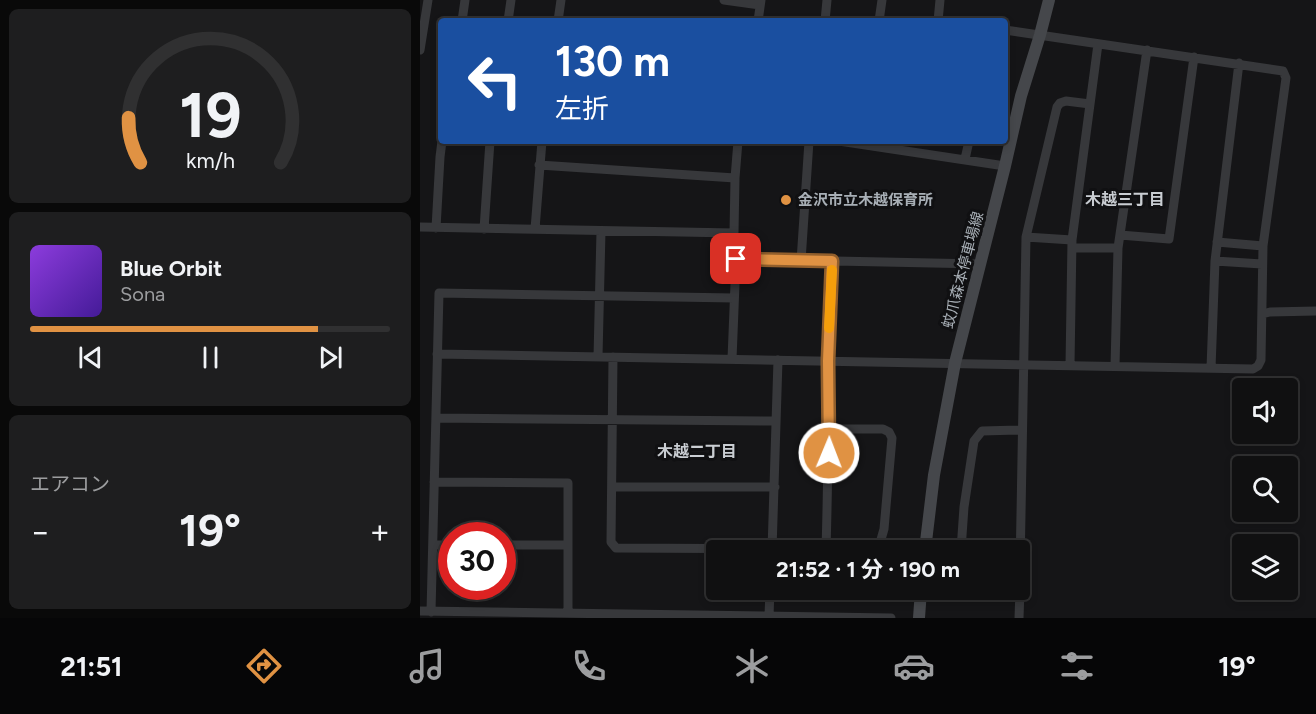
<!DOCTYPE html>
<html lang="ja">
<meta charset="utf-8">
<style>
body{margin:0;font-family:Figtree,"Noto Sans JP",sans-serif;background:#1e1e1f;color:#f1f3f6;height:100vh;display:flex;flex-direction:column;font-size:22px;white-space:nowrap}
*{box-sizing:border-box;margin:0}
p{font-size:20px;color:#9c9d9f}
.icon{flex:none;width:33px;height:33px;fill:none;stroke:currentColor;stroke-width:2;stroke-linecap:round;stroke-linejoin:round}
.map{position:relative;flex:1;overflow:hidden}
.panel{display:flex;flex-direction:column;gap:9px;padding:9px;background:#090909;width:420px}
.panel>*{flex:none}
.guide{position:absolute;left:18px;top:18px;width:570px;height:126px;border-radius:6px;box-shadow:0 3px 9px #0003,0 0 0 2px #303031;background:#1a4fa0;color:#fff;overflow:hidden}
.buttons{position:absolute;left:812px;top:378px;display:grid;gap:12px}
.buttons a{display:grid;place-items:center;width:66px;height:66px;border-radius:6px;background:#101011;box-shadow:0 3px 9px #0003,0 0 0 2px #303031;font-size:30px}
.speed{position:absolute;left:18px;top:522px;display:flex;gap:12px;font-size:30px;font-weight:700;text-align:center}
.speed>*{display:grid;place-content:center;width:78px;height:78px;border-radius:50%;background:#101011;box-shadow:0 3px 9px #0003,0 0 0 2px #303031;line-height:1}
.speed .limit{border:9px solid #d22;background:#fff;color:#111}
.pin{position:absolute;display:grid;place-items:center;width:51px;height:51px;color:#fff;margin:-26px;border-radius:12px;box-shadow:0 3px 9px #0006}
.me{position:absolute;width:66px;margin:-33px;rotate:1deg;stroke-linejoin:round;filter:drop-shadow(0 0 4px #0008)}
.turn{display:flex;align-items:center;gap:21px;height:126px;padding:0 18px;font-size:27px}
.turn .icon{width:78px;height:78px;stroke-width:2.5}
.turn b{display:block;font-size:42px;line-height:51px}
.big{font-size:45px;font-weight:700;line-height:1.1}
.panel .widget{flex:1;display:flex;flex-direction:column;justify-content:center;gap:9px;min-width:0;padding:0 21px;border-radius:9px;background:#1e1e1f}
.panel .dial{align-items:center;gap:0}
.dial svg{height:156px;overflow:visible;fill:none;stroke:#303031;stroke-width:7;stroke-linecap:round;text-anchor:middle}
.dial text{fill:#f1f3f6;stroke:none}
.song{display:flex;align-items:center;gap:18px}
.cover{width:72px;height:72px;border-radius:9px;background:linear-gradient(135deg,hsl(270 70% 55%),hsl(260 70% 35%))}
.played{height:6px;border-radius:3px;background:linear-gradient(90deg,#e09243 80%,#303031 80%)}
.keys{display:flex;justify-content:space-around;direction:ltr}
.heat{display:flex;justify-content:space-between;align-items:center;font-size:33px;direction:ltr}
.trip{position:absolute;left:286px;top:540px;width:324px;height:60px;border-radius:6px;background:#101011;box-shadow:0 3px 9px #0003,0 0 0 2px #303031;font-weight:700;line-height:60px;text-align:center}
.tabs{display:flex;height:96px;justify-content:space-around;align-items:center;background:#060607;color:#9c9d9f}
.tabs .icon{width:42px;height:42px}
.tabs .on{color:#e09243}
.tabs b{font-size:27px;color:#f1f3f6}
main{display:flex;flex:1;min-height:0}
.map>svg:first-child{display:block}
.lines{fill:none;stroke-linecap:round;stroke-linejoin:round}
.street{stroke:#37383b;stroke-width:9}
.secondary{stroke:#45474b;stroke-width:12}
.route-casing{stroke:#925f2c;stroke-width:15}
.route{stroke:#e09243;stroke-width:10}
.slow{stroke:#f59e0b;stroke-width:10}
.poi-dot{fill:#e09243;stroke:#101012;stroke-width:2}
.labels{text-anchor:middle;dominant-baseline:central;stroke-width:6;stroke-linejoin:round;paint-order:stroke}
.poi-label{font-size:15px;font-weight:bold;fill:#a8afb6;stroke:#101012;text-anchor:start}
.street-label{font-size:15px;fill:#a8afb6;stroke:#101012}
.neighbourhood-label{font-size:16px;font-weight:bold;fill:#c9cdd2;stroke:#101012}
</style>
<main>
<section class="panel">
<div class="widget dial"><svg viewBox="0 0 100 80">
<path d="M14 69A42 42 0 1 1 86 69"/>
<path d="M14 69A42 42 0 0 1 8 46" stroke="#e09243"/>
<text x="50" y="56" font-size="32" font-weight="700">19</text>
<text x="50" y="72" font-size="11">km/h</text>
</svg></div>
<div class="widget">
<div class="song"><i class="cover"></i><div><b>Blue Orbit</b><p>Sona</p></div></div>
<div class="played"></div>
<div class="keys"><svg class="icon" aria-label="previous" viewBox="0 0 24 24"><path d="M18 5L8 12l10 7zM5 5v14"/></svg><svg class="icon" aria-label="pause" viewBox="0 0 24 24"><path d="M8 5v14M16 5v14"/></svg><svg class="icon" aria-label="next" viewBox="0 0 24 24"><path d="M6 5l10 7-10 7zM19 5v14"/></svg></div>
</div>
<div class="widget"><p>エアコン</p>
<div class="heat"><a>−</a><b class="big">19°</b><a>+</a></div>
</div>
</section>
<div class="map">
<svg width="896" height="618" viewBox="0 0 896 618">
<rect width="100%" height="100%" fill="#151517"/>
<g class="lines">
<path class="street" d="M304 0 340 5
M42 21 45 0
M88 21 91 0
M138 21 141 0
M338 21 341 0
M405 21 407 0
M459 21 462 0
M518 21 520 0
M0 50 8 0
M419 141 585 166
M545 159 549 141
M119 165 315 178
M0 227 314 233
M16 228 20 157 22 141
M64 229 70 141
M115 229 122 141
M700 235 749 239 774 57
M606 237 652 240
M797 242 843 246
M652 248H698
M316 259 561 264
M381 261 389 141
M795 261 842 264
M842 314 850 312 896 311
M17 354 833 369 838 366 841 360 843 246 866 78 863 71 585 30
M178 357 181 231
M193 357 191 542 196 548 406 549C409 453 408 357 412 261
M312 359 316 259 314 233 315 178 318 141
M650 365 652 240 678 44
M695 366 698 248 727 50
M791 368 795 261 819 63
M16 418 356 421
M409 429H463L469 432 472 438 464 529 460 543 451 550
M14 482 148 483V613
M192 487H355
M13 545H32
M82 545H148
M406 549 434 550
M352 550 358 360
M541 550 544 507 554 441 562 431 602 430
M600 569 606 237 637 107 640 103 646 101 670 104
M0 611 471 618
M11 612 19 293 314 298
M349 616 350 590
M599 618 600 590"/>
<path class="secondary" d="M505 550 514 475 535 363 585 166 601 96 620 35 629 0
M499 618 501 590"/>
</g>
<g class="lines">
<g class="route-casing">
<path id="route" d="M316 259 412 261 408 361 409 453"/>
</g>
<use href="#route" class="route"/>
<path class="slow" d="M409 328 412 270"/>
</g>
<circle class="poi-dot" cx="366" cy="200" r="6"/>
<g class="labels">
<g class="poi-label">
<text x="378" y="200">金沢市立木越保育所</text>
</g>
<g class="street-label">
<text transform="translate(543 270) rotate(-75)">蚊爪森本停車場線</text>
</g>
<g class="neighbourhood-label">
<text x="705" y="199">木越三丁目</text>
<text x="277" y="451">木越二丁目</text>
</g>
</g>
</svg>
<div class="buttons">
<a><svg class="icon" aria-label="sound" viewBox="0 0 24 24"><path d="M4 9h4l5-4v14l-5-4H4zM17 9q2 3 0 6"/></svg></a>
<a><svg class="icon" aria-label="search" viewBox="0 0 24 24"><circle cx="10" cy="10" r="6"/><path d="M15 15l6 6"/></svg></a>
<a><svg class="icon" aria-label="layers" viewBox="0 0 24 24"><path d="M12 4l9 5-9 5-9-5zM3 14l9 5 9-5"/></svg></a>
</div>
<div class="speed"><div class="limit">30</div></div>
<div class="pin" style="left:316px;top:259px;background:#d93025"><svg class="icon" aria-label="arrive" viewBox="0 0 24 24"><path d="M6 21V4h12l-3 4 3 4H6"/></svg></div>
<svg class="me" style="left:409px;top:453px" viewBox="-20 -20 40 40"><circle r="17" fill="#e09243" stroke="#fff" stroke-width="3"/><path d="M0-11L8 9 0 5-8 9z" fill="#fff"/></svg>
<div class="trip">21:52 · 1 分 · 190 m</div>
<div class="guide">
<div class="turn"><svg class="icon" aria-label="left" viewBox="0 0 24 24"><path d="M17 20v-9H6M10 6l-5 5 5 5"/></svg><div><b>130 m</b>左折</div></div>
</div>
</div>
</main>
<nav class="tabs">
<b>21:51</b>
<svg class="icon on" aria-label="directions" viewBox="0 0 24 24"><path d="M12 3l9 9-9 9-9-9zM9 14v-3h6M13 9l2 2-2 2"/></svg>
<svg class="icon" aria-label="music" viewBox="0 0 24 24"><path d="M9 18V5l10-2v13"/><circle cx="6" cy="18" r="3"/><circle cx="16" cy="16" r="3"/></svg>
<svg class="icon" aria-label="phone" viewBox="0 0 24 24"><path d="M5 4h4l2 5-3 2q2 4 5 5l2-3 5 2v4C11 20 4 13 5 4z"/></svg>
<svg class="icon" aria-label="climate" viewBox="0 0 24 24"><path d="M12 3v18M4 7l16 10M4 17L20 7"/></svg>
<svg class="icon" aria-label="car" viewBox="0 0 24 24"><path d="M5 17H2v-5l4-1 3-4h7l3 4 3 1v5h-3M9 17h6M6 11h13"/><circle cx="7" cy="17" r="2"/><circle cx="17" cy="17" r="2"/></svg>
<svg class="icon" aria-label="filters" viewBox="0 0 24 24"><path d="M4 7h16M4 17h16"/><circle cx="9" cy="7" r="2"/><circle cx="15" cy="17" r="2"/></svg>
<b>19°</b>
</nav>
